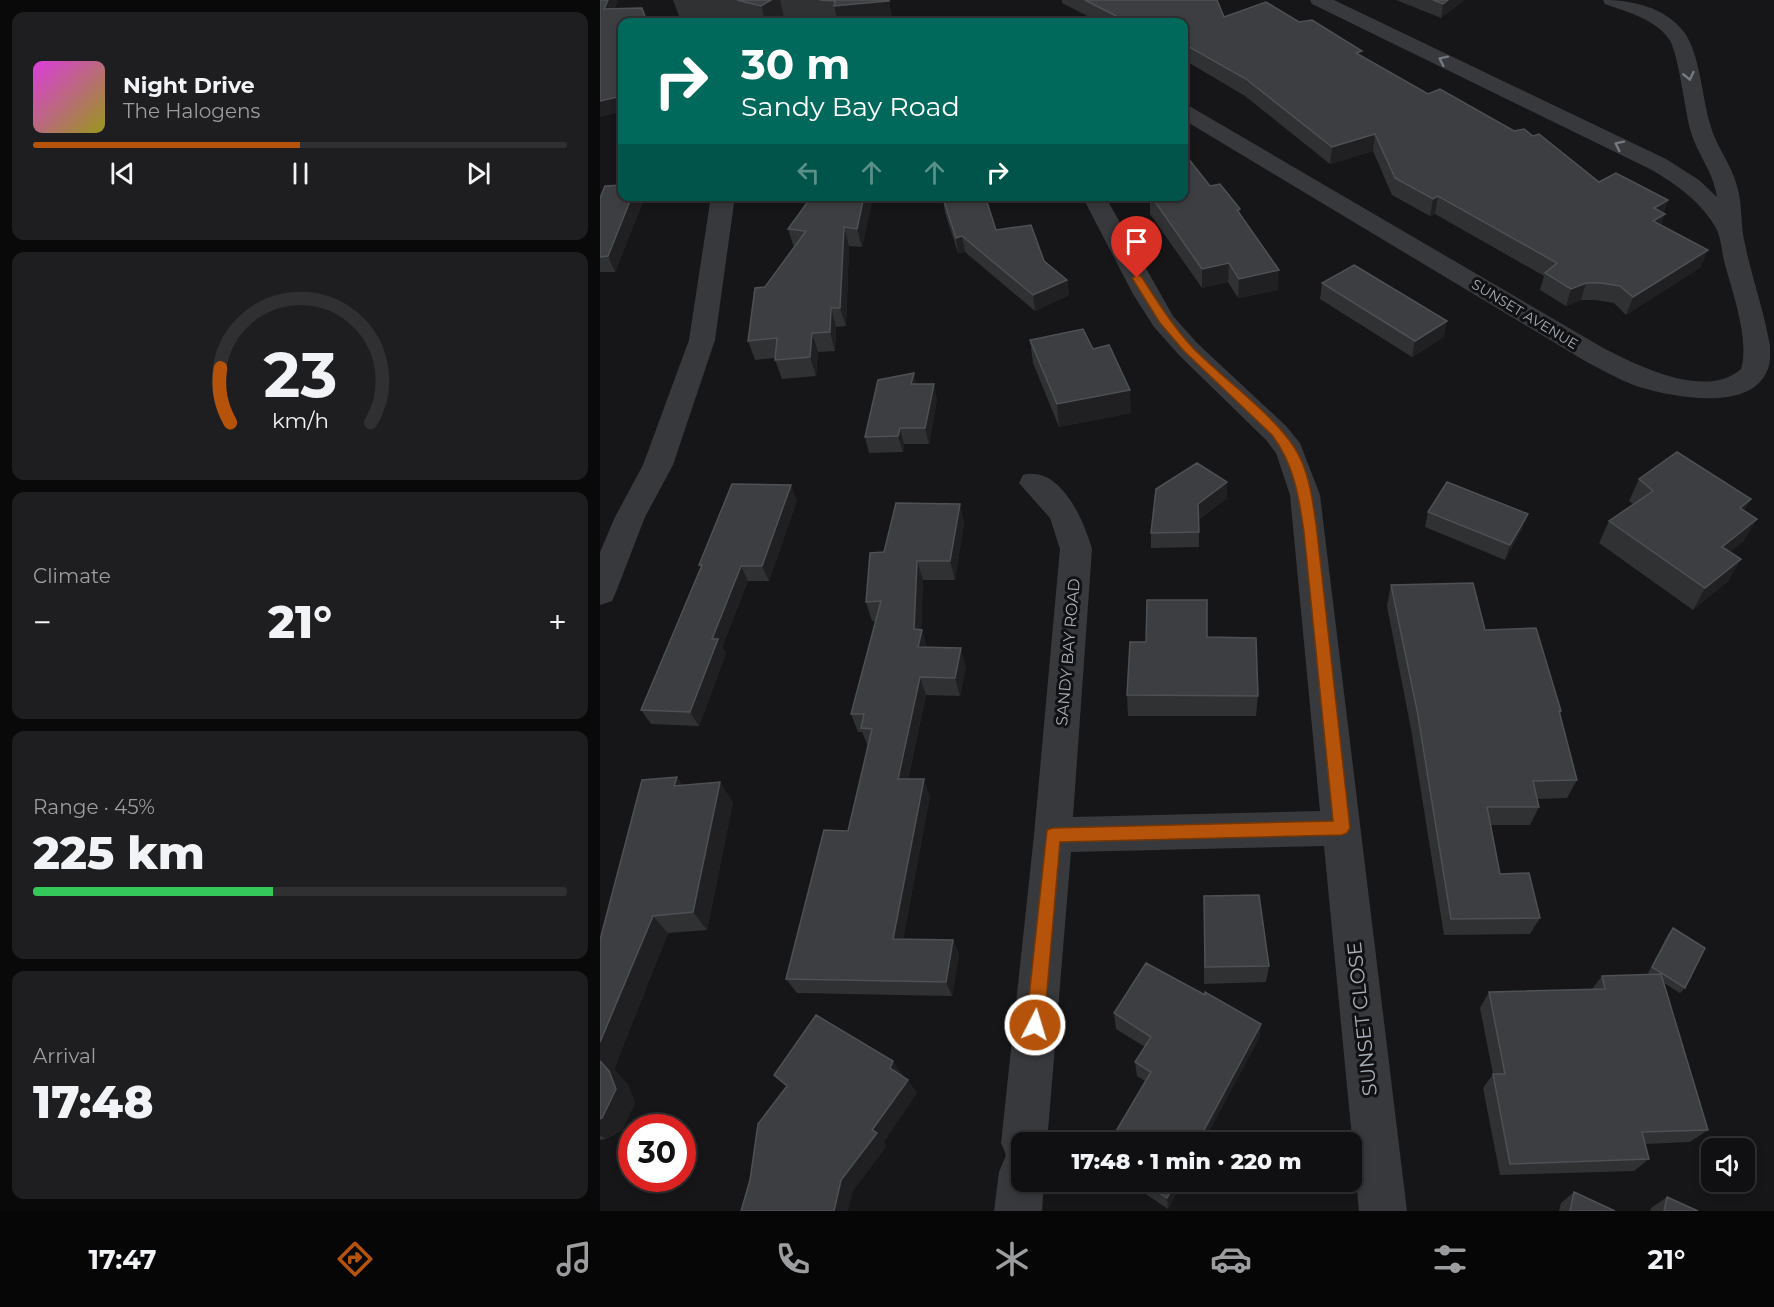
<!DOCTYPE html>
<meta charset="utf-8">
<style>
body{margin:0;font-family:Montserrat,sans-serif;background:#1e1e20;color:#f1f3f6;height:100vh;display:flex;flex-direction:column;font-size:22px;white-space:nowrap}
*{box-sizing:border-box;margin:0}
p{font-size:20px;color:#9c9d9f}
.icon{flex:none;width:33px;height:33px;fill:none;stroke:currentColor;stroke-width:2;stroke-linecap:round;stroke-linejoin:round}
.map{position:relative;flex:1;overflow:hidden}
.side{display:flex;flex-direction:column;gap:12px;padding:12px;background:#09090a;width:600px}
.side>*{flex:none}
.top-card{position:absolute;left:18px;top:18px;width:570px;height:183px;border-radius:12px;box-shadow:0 3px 9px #0003,0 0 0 2px #303032;background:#00695c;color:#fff;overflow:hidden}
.buttons{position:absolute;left:1101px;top:1138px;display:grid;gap:12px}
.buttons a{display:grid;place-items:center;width:54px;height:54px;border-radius:12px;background:#101012;box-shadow:0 3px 9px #0003,0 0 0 2px #303032;font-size:30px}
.speed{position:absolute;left:18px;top:1114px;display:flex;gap:12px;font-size:30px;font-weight:700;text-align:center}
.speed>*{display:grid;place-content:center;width:78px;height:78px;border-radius:50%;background:#101012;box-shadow:0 3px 9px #0003,0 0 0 2px #303032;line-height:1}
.speed .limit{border:9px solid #d22;background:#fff;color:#111}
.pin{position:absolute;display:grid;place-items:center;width:51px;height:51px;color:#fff;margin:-62px -26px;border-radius:50% 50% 50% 0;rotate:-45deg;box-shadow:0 0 6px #0007}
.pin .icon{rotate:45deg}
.me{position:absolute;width:66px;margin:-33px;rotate:5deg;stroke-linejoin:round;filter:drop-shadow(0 0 4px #0008)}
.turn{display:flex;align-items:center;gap:21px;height:126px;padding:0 24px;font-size:27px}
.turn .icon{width:78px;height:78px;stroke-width:2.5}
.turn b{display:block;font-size:42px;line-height:51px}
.lanes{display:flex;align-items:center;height:57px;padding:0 24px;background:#0003;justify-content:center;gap:30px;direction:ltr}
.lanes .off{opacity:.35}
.big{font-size:45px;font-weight:800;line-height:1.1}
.side .card{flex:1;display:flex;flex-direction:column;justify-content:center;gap:9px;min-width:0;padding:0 21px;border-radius:12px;background:#1e1e20}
.side .dial{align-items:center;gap:0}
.dial svg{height:156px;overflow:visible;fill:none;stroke:#303032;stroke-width:7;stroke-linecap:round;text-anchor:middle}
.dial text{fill:#f1f3f6;stroke:none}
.song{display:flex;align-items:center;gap:18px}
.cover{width:72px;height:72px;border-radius:9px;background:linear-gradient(135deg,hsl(300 70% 55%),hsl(60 70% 35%))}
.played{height:6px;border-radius:3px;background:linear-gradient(90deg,#b45309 50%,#303032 50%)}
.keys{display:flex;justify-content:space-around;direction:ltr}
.heat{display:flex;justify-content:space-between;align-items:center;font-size:33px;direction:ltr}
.charge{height:9px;border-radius:4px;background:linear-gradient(90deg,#34c759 45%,#303032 0)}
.trip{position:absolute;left:411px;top:1132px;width:351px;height:60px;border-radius:12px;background:#101012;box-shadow:0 3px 9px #0003,0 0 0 2px #303032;font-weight:800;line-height:60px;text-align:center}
.dock{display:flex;height:96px;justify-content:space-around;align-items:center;background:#060607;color:#9c9d9f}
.dock .icon{width:42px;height:42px}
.dock .active{color:#b45309}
.dock b{font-size:27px;color:#f1f3f6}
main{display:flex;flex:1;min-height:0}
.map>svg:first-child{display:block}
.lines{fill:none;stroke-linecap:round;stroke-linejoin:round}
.minor{fill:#37393d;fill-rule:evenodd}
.wall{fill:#2f3133}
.shaded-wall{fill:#202022}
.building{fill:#3c3e41;stroke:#4d5054;stroke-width:1.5}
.oneway{stroke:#757a81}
.route{fill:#b45309;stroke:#753606;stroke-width:1.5}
.labels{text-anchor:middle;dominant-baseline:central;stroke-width:6;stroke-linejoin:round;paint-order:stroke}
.far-street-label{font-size:14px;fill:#a8afb9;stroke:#111113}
.street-label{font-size:16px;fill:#a8afb9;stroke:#111113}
.near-street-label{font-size:20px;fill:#a8afb9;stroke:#111113}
</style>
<main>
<section class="side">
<div class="card">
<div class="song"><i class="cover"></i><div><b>Night Drive</b><p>The Halogens</p></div></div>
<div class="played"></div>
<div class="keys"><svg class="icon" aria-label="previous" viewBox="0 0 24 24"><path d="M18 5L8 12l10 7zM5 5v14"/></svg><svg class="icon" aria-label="pause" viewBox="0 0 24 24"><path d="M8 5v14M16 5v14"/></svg><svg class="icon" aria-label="next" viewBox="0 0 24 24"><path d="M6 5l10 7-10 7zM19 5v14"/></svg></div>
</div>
<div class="card dial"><svg viewBox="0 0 100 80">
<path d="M14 69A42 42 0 1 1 86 69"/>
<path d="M14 69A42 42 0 0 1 9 41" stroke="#b45309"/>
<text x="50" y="56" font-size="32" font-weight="700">23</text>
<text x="50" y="72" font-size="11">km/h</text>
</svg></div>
<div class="card"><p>Climate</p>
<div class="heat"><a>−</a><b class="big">21°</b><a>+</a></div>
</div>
<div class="card"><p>Range · 45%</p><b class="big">225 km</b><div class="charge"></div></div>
<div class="card"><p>Arrival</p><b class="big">17:48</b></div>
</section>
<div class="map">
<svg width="1174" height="1211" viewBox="0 0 1174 1211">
<rect width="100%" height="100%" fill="#161618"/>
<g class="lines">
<path class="minor" d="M710 0H734L1066 159 1099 180 1117 197C1113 170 1097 155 1090 129 1085 110 1078 51 1069 39 1055 19 1027 12 1005 4L1003 0C1032 0 1065 7 1084 32 1100 54 1102 97 1110 124 1116 147 1131 163 1137 186 1143 205 1140 225 1145 244 1152 278 1164 311 1170 346 1170 356 1171 365 1166 373 1147 413 1068 396 1036 386 1018 379 1002 370 985 361L584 120V105L591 107 1005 349C1039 366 1106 400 1141 369 1150 340 1132 291 1124 261 1122 252 1121 239 1117 230 1103 203 1076 184 1050 169L712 4Z
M111 196H135L115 340 73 465 45 517 16 592 12 601 0 605V552L15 517 43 465 89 340Z
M482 196H505L573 316 597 343 686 426 700 443 720 495 807 1211H759L724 846 471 852 447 1143H422V1182H444L442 1211H394L399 1172 406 1155 401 1143 434 835 460 549 450 518 419 483 423 475C460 465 484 520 492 549L473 817 720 811 690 495 676 453 666 440 579 355 554 327 533 294Z"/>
</g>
<path class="wall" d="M73 0H288L293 21 238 22 184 17 173 22H151L133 18 79 16Z
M462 0H618H617L624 17 699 22 828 94 914 131 933 136 999 182 1068 200 1063 213 1061 226 1101 267 1026 315 1014 303 995 300H981L966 306 940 290 944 276 835 214 830 216 792 195 773 151 730 164 645 96 586 61 584 62V22H499L462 3Z
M796 0H864L841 18Z
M610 186 640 209 639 213 678 290 638 298 628 282 602 288 550 214V196H584Z
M22 196H43L44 199 15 272H0V198Z
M273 196 262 247 249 246 246 326 236 327 235 351 218 352 216 376 182 379 175 360V358L155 360 148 341 165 287 194 248 188 229Z
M343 198 444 261 467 280 469 295 435 311 365 252 358 253 345 213Z
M722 283 844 337 812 357 720 299Z
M430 340 493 349 531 413 459 427 433 363Z
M314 373 316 384 337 399 329 444H304L303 452 269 453 265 437Z
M1039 479 1145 511 1144 541 1130 552 1141 559 1128 581 1093 610 999 543 1009 521 1033 504 1029 501Z
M627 482V498L599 519V547L551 548V533Z
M197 500 169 581H148L122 647 126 653 99 726 51 724 41 710 101 568 99 565Z
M360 504 364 523 355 580H323L321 630H322L327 648 366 667 360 696 326 695 308 779 330 796 303 939 353 940 359 954 352 996 197 993 186 979 248 831 268 746 262 732H258L251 714 275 621H272L266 602 284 552Z
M828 512 922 529 905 560 825 527Z
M791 585 885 630 961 711 960 714 977 780 967 798 937 799 939 807 930 825H891L900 874 940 918 930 934 844 935 811 729 787 606Z
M607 637 658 696 656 716H528L527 695Z
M77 777 82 785 133 802 107 930 68 933 14 1069 28 1085 35 1103 22 1130 6 1139 0 1140V940Z
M604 896 669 966 666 982 604 984Z
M1073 928 1085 988 1080 993 1064 983 1108 1130 1090 1142 1045 1144 1049 1159 1034 1171 900 1175 883 1088 893 1074 880 1008 889 992 992 989 1002 976 1051 975 1048 973 1068 934Z
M605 995 661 1024 659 1039 545 1081 537 1076 535 1062 545 1047 516 1029 514 1013Z
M528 1182H582L568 1209Z
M974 1192 1015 1211H959L961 1203Z
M1067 1197 1098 1211H1050L1051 1208Z"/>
<path class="shaded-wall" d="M8 0H18V2L9 23 4 9Z
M171 0H180L184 17 173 22H166L161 6Z
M848 0H864L841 18 843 4Z
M289 1 293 21 280 22H238L234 6Z
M586 45V61L584 62V46Z
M22 96V112L0 117V101Z
M775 134 773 151 730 164 732 147Z
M32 196H43L44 199 15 272 8 256Z
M264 196H273L262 247 257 229Z
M838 196 835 214 830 216 833 199Z
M1068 200 1063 216 1065 214 1059 231 1047 238 1054 208Z
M244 227 249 246 246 326 240 308Z
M362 236 365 252 358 253 356 238Z
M1108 250 1101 267 1026 315 1033 297Z
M629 263 628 282 602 288V269Z
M679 270 678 290 638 298 639 279Z
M467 280 469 295 435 311 433 295Z
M986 283 981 300 966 306 971 289Z
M231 308 236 327 235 351 230 332Z
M847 321 844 337 812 357 815 341Z
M212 333 218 352 216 376 210 357Z
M314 373 317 388 311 384Z
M334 384 337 399 329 444 325 428Z
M530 390 531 413 459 427 457 404Z
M300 428 304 444 303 452 298 436Z
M627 482V498L598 519V504Z
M191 485 197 500 169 581 162 566Z
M1151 499 1138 521 1140 508Z
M360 504 364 523 355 580 350 561Z
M928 514 922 529 905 560 910 545Z
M1157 519 1144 541 1110 569 1122 547Z
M1141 559 1128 581 1093 610 1105 588Z
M317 561 323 580 321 635 322 630 327 648 318 647 314 629Z
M141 566 148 581 122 647 126 653 99 726 90 712 112 639Z
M361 648 366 667 360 696 355 678Z
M320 677 326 695 304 796 298 779Z
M77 777 90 797 74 786Z
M324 779 330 796 300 954 293 939Z
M120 782 133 802 107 930 93 912Z
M53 916 68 933 14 1069 28 1085 35 1103 22 1130 6 1139 0 1135V1042Z
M353 940 359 954 352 996 346 982Z
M661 1024 659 1039 603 1143H597Z
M293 1061 303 1075 299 1082 290 1068Z
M308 1080 317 1093 284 1142 287 1146 253 1191 248 1211H234L241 1180 272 1130Z
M576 1182H582L568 1209 567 1198Z"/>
<path class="building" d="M0 0H8L4 9 42 8 47 22H22V96L0 101Z
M137 0H171L161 6Z
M220 0H288L289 1 234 6 235 1Z
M485 0H617L624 17 666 2 699 22 712 20 762 51 756 53 828 94 840 89 914 131 924 129 933 136 939 134 999 182 1016 173 1068 200 1054 208 1065 214 1053 221 1108 250 1033 297 1020 286 1001 283H986L971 289 945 273 957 263 838 196 833 199 795 178 775 134 732 147 646 79 586 45 584 46V22H528Z
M833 0H848L843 4Z
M584 153 610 186 620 184 640 209 637 210 679 270 639 279 629 263 602 269 551 196H584Z
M22 185V196H32L8 256 0 257V198L5 186Z
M212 196H264L257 229 244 227 240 308H231L230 332 212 333 210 357 175 360 177 338 148 341 155 288 165 287 206 231 188 229Z
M351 196H385L396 230 431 225 444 261 467 280 433 295 362 236 356 238 343 198Z
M754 265 847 321 815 341 722 283Z
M483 329 493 349 509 345 530 390 457 404 430 340Z
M314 373 311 384H334L325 428H300L298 436 265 437 278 380Z
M1077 452 1151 499 1140 508 1157 519 1122 547 1141 559 1105 588 1009 521 1053 491 1039 479Z
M597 463 627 482 598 504 599 532 551 533 556 489Z
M847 482 928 514 910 545 828 512Z
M132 484 191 485 162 566H141L112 639H118L90 712 41 710 102 565H99Z
M296 503 360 504 350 561H317L314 629 322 630 318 647 361 648 355 678 320 677 298 779H324L293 939 353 940 346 982 186 979 224 830 248 831 272 729 261 728 264 714H251L281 601 266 602 270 553 284 552Z
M873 583 885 630 936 628 961 711H959L977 780 933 781 939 807H887L900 874 929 873 940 918 851 919 817 710 791 585Z
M547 600H607V637L656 638 658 696 527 695 530 642H546Z
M77 777 74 786 120 782 93 912 53 916 0 1042V940L42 780Z
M659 895 669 966 605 967 604 896Z
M1073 928 1105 948 1085 988 1052 967Z
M546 963 605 995V992L661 1024 597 1143H509L551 1072 535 1062 551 1037 514 1013Z
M1061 974 1108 1130 1042 1132 1049 1159 910 1164 893 1074H905L889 992 1005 989 1002 976Z
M216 1015 293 1061 290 1068 308 1080 272 1130 277 1133 241 1180 234 1211H141L150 1180 158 1124 187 1086 174 1075Z
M0 1061 9 1071 16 1089 2 1118 0 1119Z
M543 1182H576L567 1198Z
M974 1192 1015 1211H970Z
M1067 1197 1098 1211H1064Z"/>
<defs><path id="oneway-chevron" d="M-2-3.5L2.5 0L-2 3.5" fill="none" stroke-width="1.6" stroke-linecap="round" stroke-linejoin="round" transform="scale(1.5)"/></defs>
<g class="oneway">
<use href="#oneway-chevron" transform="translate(843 60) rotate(-154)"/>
<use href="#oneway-chevron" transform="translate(1089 76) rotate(77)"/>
<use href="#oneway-chevron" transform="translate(1019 145) rotate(-154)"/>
</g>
<path class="route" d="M537 275 541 276C557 301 572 325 592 347 622 378 672 413 694 447 710 471 713 504 717 532L750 828 747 833 742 835 460 842 444 1025 442 1031 435 1034 429 1031 426 1025 447 830 453 828 733 821 704 532C699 497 694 464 672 435L584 351 560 323 532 278Z"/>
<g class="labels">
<g class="far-street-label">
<text transform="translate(925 314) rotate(31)">SUNSET AVENUE</text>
</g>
<g class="street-label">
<text transform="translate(468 652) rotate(-85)">SANDY BAY ROAD</text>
</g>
<g class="near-street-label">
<text transform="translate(762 1019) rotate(-96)">SUNSET CLOSE</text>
</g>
</g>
</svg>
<div class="buttons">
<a><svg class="icon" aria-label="sound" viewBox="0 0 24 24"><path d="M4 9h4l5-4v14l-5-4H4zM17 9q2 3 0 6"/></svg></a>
</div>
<div class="speed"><div class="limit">30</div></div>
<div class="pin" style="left:537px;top:278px;background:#d93025"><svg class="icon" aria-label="arrive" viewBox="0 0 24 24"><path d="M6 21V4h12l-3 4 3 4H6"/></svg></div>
<svg class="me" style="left:435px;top:1025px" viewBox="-20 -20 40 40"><circle r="17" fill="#b45309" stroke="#fff" stroke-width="3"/><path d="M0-11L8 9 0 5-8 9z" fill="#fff"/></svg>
<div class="trip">17:48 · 1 min · 220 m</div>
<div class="top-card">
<div class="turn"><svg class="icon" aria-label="right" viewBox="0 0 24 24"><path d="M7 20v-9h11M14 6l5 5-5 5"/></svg><div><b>30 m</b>Sandy Bay Road</div></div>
<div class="lanes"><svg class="icon off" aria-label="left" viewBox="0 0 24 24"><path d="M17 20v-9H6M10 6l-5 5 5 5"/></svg><svg class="icon off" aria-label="ahead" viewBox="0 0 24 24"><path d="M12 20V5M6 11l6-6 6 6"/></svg><svg class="icon off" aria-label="ahead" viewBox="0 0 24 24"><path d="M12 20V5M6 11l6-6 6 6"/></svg><svg class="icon" aria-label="right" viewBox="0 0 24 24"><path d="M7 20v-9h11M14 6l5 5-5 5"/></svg></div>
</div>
</div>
</main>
<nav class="dock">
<b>17:47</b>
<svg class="icon active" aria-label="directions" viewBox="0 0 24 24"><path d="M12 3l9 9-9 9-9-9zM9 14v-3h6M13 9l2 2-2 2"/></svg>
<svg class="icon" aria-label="music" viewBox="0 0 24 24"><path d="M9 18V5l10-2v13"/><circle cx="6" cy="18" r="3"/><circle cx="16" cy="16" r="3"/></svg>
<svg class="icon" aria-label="phone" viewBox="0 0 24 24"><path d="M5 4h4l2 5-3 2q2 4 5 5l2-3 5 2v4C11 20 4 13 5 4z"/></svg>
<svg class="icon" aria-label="climate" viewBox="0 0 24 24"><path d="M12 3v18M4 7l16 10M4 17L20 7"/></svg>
<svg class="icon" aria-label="car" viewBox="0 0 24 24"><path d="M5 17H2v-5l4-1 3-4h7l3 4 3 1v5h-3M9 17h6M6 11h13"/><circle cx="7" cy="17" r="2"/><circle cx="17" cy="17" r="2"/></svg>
<svg class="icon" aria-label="filters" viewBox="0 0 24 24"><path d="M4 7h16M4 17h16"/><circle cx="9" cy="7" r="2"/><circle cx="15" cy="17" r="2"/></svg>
<b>21°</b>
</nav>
